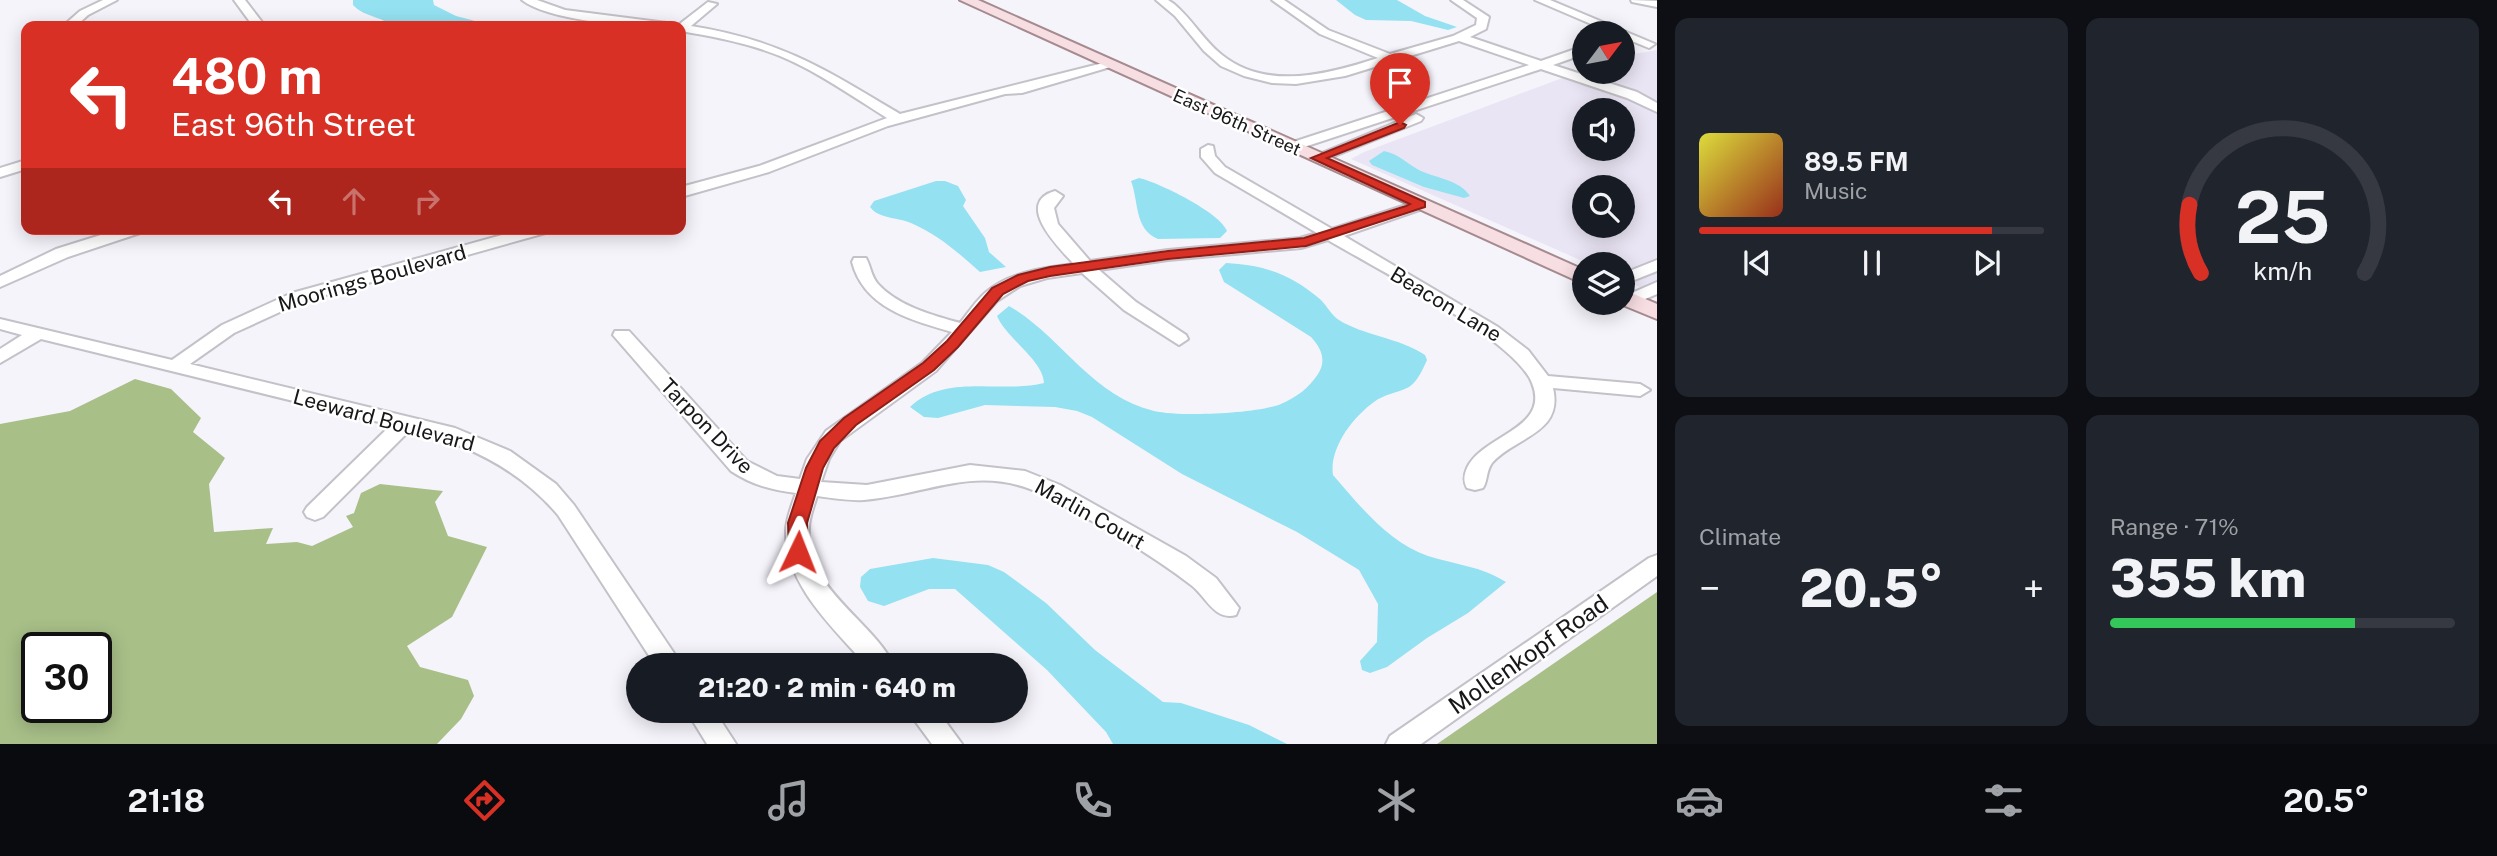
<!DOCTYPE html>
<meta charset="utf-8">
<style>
body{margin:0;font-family:"Public Sans",sans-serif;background:#20242c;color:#f1f3f6;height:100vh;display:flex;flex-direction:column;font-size:26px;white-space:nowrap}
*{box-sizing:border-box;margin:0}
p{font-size:23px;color:#9ea1a6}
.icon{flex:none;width:38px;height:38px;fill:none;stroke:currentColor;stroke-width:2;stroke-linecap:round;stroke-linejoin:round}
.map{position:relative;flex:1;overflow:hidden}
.panel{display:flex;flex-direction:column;gap:18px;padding:18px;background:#0d0f14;width:840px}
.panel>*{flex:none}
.guide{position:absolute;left:21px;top:21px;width:665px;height:214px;border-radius:14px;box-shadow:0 4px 18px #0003;background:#d93025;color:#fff;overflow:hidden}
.needle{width:46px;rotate:58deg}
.buttons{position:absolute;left:1572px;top:21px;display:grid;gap:14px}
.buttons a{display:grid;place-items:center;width:63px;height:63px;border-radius:50%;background:#171b24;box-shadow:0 4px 18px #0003;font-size:35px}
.speed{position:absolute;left:21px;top:632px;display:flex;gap:14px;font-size:35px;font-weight:700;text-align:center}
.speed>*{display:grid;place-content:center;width:91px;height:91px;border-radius:50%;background:#171b24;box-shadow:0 4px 18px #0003;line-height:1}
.speed .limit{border:4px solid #111;border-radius:10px;background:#fff;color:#111}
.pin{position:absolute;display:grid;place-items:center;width:60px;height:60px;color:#fff;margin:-72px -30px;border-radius:50% 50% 50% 0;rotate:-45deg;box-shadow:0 0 7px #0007}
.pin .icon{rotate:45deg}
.me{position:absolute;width:77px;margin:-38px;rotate:2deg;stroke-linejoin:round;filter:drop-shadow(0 0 5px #0008)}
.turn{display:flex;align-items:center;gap:24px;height:147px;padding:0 35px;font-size:32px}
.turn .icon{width:91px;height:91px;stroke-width:2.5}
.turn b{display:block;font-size:49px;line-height:60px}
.lanes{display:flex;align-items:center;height:66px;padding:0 35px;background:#0003;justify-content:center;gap:35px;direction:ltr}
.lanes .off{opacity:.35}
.big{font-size:52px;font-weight:800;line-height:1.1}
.panel .card{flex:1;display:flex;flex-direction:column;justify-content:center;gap:10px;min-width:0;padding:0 24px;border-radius:14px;background:#20242c}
.panel .dial{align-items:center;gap:0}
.dial svg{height:182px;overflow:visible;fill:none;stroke:#363941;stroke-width:7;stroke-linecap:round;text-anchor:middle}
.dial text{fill:#f1f3f6;stroke:none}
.song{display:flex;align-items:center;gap:21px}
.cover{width:84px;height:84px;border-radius:10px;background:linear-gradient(135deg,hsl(60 70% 55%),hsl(10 70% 35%))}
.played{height:7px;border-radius:4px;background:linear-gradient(90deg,#d93025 85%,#363941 85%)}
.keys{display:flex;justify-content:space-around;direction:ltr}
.heat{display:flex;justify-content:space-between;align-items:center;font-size:38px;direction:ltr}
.charge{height:10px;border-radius:5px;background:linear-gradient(90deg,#34c759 71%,#363941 0)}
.panel .tiles{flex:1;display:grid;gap:18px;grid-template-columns:repeat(2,1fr)}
.trip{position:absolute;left:626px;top:653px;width:402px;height:70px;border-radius:35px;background:#171b24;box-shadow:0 4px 18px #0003;font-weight:800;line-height:70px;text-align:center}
.tabs{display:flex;height:112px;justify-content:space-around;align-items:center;background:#090b0e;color:#9ea1a6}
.tabs .icon{width:49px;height:49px}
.tabs .selected{color:#d93025}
.tabs b{font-size:32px;color:#f1f3f6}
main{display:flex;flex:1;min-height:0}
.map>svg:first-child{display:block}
.built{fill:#eae5f4;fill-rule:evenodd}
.forest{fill:#a8bf88;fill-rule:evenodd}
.water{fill:#94e1f1}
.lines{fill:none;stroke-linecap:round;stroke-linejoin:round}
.minor-casing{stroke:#c4c1c8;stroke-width:4}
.major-casing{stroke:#a58a8e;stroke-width:4}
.minor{fill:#fff;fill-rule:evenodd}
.major{fill:#f7dee2;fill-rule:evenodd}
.route{fill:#d93025;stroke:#8d1f18;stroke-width:2}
.labels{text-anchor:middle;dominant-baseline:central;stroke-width:5;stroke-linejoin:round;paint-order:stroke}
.far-street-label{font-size:18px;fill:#171618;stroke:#fff}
.street-label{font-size:21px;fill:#171618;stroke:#fff}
.near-street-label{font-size:24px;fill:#171618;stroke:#fff}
</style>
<main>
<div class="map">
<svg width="1657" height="744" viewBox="0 0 1657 744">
<rect width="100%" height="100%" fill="#f6f4fb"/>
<path class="built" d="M1657 50V295L1622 279V264H1589L1351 159 1364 152 1584 70 1622 72V56ZM1584 110H1622V149H1584ZM1584 187H1622V226H1584Z"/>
<path class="forest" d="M135 379 171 389 201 418 193 432 225 458 209 484 214 532 273 528 266 544 297 542 312 546 353 527 346 516 354 513 361 493 380 484 443 491 435 502 448 536 487 547 452 617 407 646 420 667 468 680 474 696 461 719 437 744H0V424L70 411ZM37 648H96V707H37Z
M1657 592V744H1437Z"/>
<path class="water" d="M353 0H433L434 5 456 16 495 26H392C381 16 364 17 353 5Z
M1336 0H1397L1425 16 1457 27 1448 30 1411 21 1366 20 1355 15Z
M1384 151C1399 154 1406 163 1419 170 1435 178 1460 180 1470 196L1464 198 1424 187 1372 165 1369 161Z
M1139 178C1158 182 1221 213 1227 231L1220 238 1158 239C1134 229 1139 202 1131 181Z
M936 181H945L958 186 966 200 963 206 985 238 989 252 1006 267 980 272C959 253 937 234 911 223 897 217 879 219 870 207L874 201Z
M1226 263C1264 265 1291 274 1321 300 1327 306 1332 316 1339 320 1362 335 1400 338 1425 355L1427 360C1423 369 1417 382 1409 387 1398 393 1384 394 1374 402 1353 417 1329 448 1333 475 1359 505 1389 543 1428 556 1456 565 1481 566 1506 582L1468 613 1427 638 1387 667 1370 673 1362 670 1360 661 1377 642 1378 604 1359 570 1297 532 1182 474 1092 417 1077 411 1055 407 985 405 938 418 924 417 910 407C946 373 1000 394 1044 383 1043 360 1007 339 997 316L1009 306C1061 336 1091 396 1154 411 1180 417 1257 414 1281 404 1297 397 1309 388 1318 374 1327 360 1321 348 1311 337L1224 282 1219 270Z
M933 558 988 565 1004 572 1046 603 1095 650 1163 702 1181 703 1249 725 1287 744H1113L1106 732 1047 670 955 589H929L884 606 868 601 860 587 861 577 870 569Z"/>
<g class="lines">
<g class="minor-casing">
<path id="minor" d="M103 0H117L88 15 76 26H63L80 11Z
M234 0H245L265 26H253Z
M522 0H537L565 10 667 23 673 26C637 28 549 21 522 0Z
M1156 0H1168L1174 4C1192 19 1204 41 1222 55 1267 91 1329 74 1378 58L1320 34 1272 0H1284L1328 30 1390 54 1453 36 1476 25 1477 18 1451 0H1463L1489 17 1486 29 1470 37 1541 61 1584 46V54L1553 65 1637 92 1657 103V112L1627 98 1541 69 1292 151 1287 150V144L1529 65 1459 41 1345 76 1296 84 1272 83 1244 76 1221 66 1204 51 1175 16Z
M1535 0H1550L1655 44 1649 48 1622 37V33H1612Z
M1631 0 1657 1V7L1632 2Z
M708 2 717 4 691 26C780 40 825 69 900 114L1111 61 1117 65 1022 93 1005 94 888 126 769 172 681 197V187L759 166 887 118C852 96 818 72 780 56 748 43 715 37 681 31V26H677Z
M1416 114 1423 118 1421 121 1322 161 1317 162 1310 158Z
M1208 145 1213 146 1215 156 1225 167 1332 229 1415 202H1425L1428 205 1425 208 1344 236 1498 327 1528 350 1548 376 1640 384 1650 390 1640 396 1553 388C1564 434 1514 437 1492 463 1486 471 1488 480 1483 488L1475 490 1467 488C1463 481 1464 475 1467 468 1482 435 1551 429 1532 383 1515 339 1373 267 1328 240L1301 248 1168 260 1099 270 1136 302 1186 335 1188 339 1179 345 1124 310 1082 273 1047 278 1020 286 997 301 936 371 840 441 829 459 821 482 867 485 970 465 1025 471 1060 485 1186 556 1216 578 1239 608 1236 615C1214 621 1206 596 1191 585 1147 551 1095 522 1046 496 980 462 931 494 864 500 848 501 833 498 817 496 814 506 809 518 809 528 804 588 870 618 894 665H866C833 627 785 585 786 531 786 519 792 505 796 493 772 490 752 485 731 471L613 335 615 331H629L747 461 777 476 800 479 807 459 826 431 922 363 952 332C911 320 864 308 852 262L854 258H866C871 267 871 276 878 284 898 306 932 315 960 323 968 313 976 301 985 293 1009 272 1043 268 1074 264 1060 249 1013 203 1055 191L1063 196 1054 208 1058 224 1090 261 1168 250 1300 238 1317 233 1215 173 1201 157V149Z
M26 160V169L0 177V168Z
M120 229H145L143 232 68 257 0 287V276L56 249Z
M524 229H551L549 232 304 301 234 333 190 364 455 428 510 451 556 484 574 505 682 665H655L558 515C519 469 468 444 410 430L323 517 315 520 307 517 304 512 307 507 391 425 41 339 0 363V349L22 335 0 329V319L172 360 222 325 292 293Z
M1657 260V271L1622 285V274Z
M1657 282V294L1631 305 1622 300 1625 296Z
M1657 555V576L1421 744H1386L1390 736 1649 558Z
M686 710H714L736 744H707Z
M907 710H937L962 744H932Z"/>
</g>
<g class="major-casing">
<path id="major" d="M960 0H978L1584 270V284Z
M1622 289 1657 304V319L1618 303H1622Z"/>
</g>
<use href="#minor" class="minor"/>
<use href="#major" class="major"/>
</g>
<path class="route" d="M1400 122 1406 125 1404 128 1327 158 1425 202V207L1306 246 1168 259 1050 276 1028 281 1003 294 958 347 934 370 856 425 834 448 823 468 807 523 808 552 805 557H792L789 552 788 523 806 468 820 441 844 418 923 363 947 341 992 288 1018 275 1050 267 1168 251 1304 238 1406 206 1410 204 1311 158Z"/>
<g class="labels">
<g class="far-street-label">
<text transform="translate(1237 122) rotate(24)">East 96th Street</text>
</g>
<g class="street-label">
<text transform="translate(372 278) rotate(-16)">Moorings Boulevard</text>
<text transform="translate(1446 304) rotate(31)">Beacon Lane</text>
<text transform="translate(384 420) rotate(15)">Leeward Boulevard</text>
<text transform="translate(707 426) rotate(46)">Tarpon Drive</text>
<text transform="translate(1090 514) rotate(29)">Marlin Court</text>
</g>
<g class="near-street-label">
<text transform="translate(1528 654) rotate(-35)">Mollenkopf Road</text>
</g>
</g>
</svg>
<div class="buttons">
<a><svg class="needle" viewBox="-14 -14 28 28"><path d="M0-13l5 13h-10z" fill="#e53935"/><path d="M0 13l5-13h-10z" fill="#9ea1a6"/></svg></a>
<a><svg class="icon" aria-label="sound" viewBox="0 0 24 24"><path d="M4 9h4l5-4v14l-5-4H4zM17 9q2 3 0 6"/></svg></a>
<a><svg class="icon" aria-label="search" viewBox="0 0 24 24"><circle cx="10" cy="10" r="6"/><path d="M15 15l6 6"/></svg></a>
<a><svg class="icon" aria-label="layers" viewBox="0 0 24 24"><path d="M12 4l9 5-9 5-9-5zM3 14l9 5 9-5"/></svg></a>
</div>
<div class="speed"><div class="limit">30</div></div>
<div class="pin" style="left:1400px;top:125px;background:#d93025"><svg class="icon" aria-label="arrive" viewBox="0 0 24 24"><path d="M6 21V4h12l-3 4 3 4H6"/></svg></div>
<svg class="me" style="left:798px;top:552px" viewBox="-20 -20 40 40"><path d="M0-17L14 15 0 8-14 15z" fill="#d93025" stroke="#fff" stroke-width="4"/></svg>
<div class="trip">21:20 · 2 min · 640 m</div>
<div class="guide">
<div class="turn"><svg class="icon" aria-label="left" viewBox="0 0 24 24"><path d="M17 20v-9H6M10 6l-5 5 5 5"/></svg><div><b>480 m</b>East 96th Street</div></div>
<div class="lanes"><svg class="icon" aria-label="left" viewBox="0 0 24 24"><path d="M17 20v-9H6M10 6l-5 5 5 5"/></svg><svg class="icon off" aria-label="ahead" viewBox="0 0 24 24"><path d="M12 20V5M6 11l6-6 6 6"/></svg><svg class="icon off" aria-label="right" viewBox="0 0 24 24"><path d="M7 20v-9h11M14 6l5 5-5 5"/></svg></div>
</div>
</div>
<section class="panel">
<div class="tiles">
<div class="card">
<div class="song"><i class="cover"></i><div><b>89.5 FM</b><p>Music</p></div></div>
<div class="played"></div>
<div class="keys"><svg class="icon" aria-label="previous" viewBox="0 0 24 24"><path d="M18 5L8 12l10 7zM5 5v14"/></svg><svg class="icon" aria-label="pause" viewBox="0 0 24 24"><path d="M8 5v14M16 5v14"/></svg><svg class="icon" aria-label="next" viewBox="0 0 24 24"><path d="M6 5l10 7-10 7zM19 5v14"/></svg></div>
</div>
<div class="card dial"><svg viewBox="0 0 100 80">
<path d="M14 69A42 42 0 1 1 86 69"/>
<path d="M14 69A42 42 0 0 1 9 39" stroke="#d93025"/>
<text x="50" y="56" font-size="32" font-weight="700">25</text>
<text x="50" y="72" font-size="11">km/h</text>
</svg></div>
<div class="card"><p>Climate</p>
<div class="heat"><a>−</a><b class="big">20.5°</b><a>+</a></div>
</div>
<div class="card"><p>Range · 71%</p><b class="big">355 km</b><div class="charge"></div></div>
</div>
</section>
</main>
<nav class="tabs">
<b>21:18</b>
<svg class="icon selected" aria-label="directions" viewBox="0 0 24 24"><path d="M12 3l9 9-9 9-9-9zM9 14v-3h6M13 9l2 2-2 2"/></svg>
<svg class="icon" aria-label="music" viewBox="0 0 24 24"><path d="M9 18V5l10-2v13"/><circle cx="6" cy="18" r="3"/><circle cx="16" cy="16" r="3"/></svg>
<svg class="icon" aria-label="phone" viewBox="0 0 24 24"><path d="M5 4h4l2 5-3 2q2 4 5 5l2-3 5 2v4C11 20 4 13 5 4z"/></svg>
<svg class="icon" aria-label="climate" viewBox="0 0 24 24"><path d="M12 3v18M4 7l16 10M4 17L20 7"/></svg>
<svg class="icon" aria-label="car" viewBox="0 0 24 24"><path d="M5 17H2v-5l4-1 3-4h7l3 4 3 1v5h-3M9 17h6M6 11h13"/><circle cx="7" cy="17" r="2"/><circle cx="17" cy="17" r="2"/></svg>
<svg class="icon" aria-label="filters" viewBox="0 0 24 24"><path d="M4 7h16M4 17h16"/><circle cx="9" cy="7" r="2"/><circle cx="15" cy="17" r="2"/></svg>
<b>20.5°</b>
</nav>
